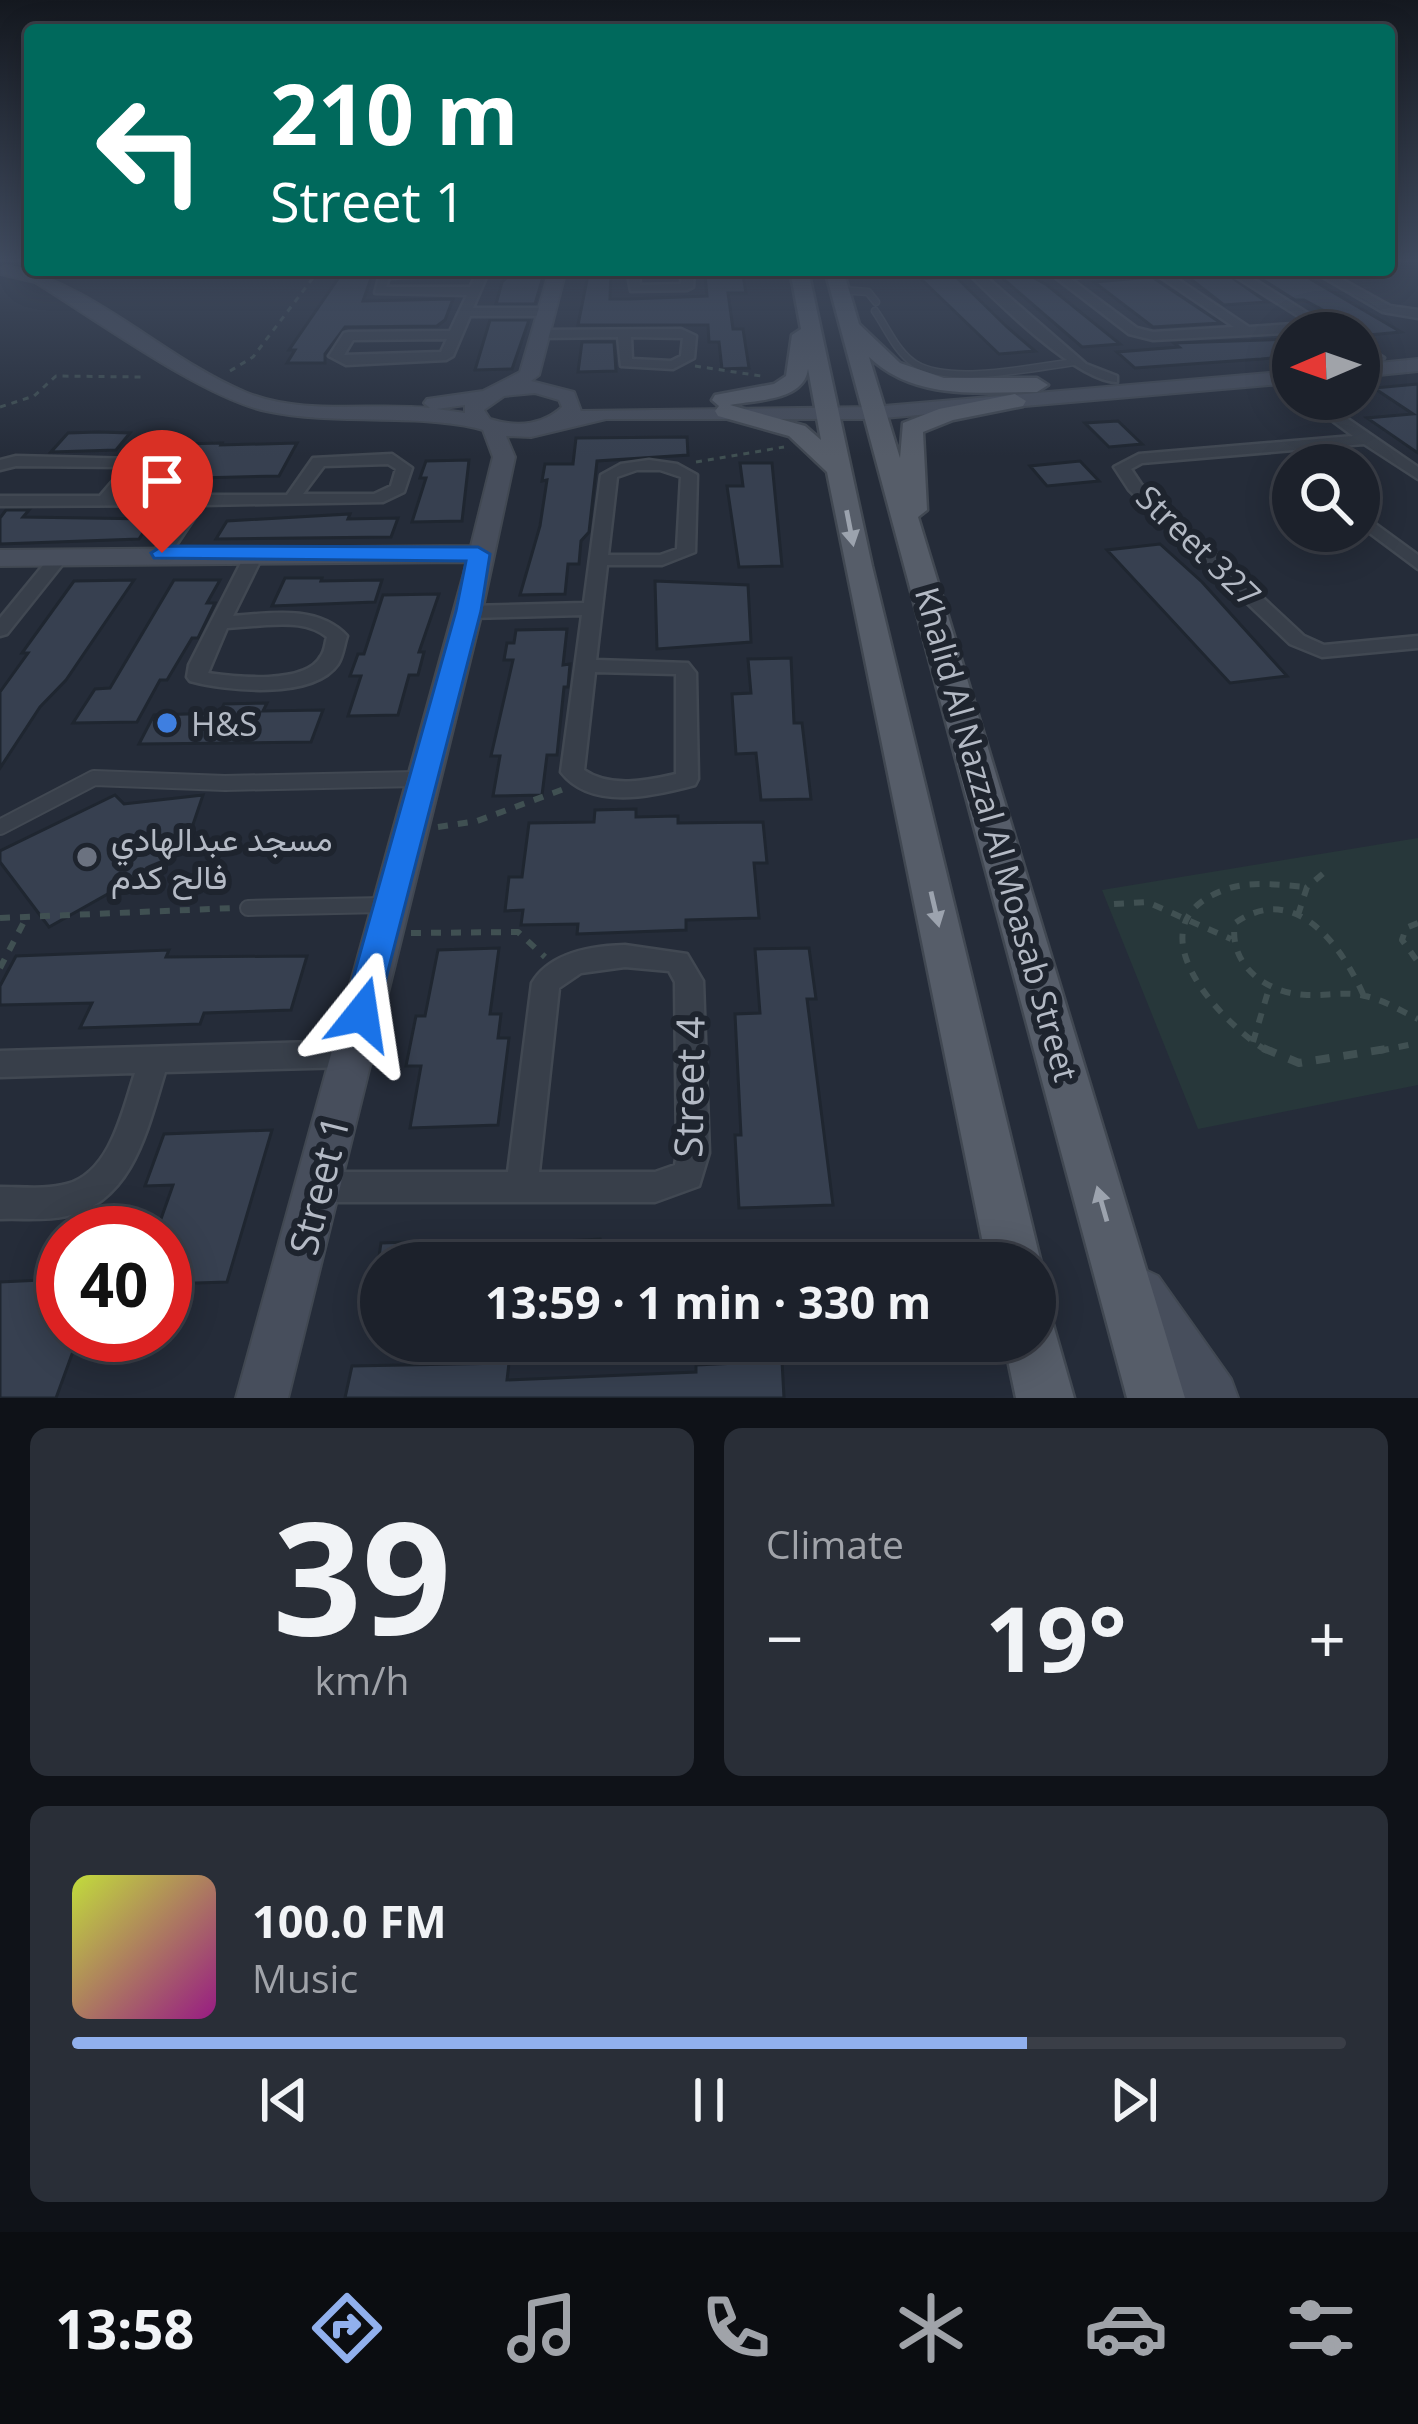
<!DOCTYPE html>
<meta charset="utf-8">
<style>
body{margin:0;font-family:"Open Sans",Vazirmatn,sans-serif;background:#292e37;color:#f1f3f6;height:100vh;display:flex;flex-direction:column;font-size:45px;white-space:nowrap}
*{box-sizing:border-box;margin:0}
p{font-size:39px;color:#a0a3a9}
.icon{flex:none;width:66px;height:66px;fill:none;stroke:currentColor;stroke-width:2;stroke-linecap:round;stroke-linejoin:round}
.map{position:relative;height:1398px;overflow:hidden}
.panel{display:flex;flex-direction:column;gap:30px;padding:30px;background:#0f1218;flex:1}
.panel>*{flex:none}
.hud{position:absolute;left:24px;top:24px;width:1371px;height:252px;border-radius:12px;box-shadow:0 6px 30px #0003,0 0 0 3px #3a3e47;background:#00695c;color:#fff;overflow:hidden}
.needle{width:78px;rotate:268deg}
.controls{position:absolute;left:1272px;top:312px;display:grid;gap:24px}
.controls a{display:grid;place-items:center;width:108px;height:108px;border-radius:50%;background:#1c212b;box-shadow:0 6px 30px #0003,0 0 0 3px #3a3e47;font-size:60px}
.speed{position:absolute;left:36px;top:1206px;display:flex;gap:24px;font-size:60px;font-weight:700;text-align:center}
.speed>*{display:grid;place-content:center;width:156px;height:156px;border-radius:50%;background:#1c212b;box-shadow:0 6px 30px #0003,0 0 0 3px #3a3e47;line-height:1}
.speed .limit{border:18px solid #d22;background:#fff;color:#111}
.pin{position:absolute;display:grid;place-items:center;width:102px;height:102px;color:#fff;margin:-123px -51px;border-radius:50% 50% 50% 0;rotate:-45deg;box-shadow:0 0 12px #0007}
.pin .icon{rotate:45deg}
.me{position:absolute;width:132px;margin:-66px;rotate:15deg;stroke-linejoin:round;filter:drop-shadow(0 0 9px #0008)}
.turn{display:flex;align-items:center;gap:42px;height:252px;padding:0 48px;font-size:54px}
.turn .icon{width:156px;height:156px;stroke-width:2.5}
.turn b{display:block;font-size:84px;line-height:102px}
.big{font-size:90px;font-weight:700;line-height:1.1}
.panel .card{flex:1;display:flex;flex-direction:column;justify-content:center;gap:18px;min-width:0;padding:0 42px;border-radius:18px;background:#292e37}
.panel .dial{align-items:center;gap:0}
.dial b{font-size:156px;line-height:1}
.song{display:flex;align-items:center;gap:36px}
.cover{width:144px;height:144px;border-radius:18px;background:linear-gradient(135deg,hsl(70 70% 55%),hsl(310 70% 35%))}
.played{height:12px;border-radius:6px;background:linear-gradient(90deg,#91b0ed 75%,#3a3e47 75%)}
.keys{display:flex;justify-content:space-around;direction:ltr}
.heat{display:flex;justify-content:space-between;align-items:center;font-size:66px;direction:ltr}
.panel .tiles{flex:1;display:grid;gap:30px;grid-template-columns:1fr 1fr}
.card:last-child{grid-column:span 2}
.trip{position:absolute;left:360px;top:1242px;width:696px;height:120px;border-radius:60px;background:#1c212b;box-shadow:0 6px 30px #0003,0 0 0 3px #3a3e47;font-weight:700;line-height:120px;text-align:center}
.dock{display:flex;height:192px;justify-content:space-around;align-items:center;background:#0b0d11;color:#a0a3a9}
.dock .icon{width:84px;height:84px}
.dock .current{color:#91b0ed}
.dock b{font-size:54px;color:#f1f3f6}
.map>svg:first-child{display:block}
.green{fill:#27373a}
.building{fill:#374050;stroke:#1f2630;stroke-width:3}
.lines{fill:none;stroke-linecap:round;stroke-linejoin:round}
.lane-far1-casing{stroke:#414852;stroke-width:9}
.lane-casing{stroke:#414852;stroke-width:18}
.street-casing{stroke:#414852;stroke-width:5}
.secondary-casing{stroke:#414852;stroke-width:4}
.primary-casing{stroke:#414852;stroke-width:5}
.path-far2{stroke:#405052;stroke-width:3;stroke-dasharray:6 6;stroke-linecap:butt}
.path-far1{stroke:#405052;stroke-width:6;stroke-dasharray:10 10;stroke-linecap:butt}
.path{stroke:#405052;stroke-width:8;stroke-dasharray:14 14;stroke-linecap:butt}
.lane-far1{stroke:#383f4a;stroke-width:6}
.lane{stroke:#383f4a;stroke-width:14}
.street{fill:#383f4a;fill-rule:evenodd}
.secondary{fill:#474e5c;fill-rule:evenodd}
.primary{fill:#565d69;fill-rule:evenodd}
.oneway{fill:#9ca3ae}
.route{fill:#1a73e8;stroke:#114b97;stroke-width:3}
.shop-dot{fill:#3f7fe0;stroke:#1e242e;stroke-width:4.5}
.worship-dot{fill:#6b7280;stroke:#1e242e;stroke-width:4.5}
.labels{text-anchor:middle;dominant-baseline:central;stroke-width:12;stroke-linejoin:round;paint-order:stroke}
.street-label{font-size:33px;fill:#b4bac5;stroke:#1e242e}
.poi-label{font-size:33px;fill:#b4bac5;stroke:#1e242e;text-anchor:start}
.near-street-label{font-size:39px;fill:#b4bac5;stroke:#1e242e}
</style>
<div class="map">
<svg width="1418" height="1398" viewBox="0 0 1418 1398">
<rect width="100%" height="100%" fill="#252c39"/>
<path class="green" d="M1418 838V1085L1198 1129 1102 890Z"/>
<path class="building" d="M344 270H374L363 301 453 299 445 320 437 326 345 327 325 354V363H287L295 350H289Z
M515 270H545L535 304H496L502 282Z
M589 270H611L610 299H629L707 296 705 274 742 270 746 293H728L733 329H743L749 368 722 369 719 342H709L708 325H578Z
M993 270H1020L1047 285 1120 344 1082 347Z
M1179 270H1221L1267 302 1224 305Z
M1247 270H1295L1401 332 1369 335 1304 300H1295Z
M955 276 1007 327 1035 351 999 354 921 279Z
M1152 277 1221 323 1153 327 1094 282Z
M490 320H529L512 369 475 370Z
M1293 339V356L1261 359 1135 368 1117 352 1179 347 1174 343Z
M582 342H614L616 371 578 372Z
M1418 384V453L1367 418 1413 414 1374 388Z
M1118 421 1142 444 1109 447 1085 423Z
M98 432 130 433 116 450 51 452 68 433Z
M687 437 688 455 597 461 589 532 581 541 579 564H568L565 594 520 595 540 526 547 480 542 481 545 464H573L576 438Z
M222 443 221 445 297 443 279 476 158 479 183 444Z
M469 460 462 521 412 522 426 478H420L426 461Z
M1080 461 1099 481 1047 486 1030 466Z
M740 463H772L782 566 739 567 727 486H743Z
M6 510H29L23 517 152 519 139 539 0 544V518Z
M350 514 348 519 398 518 391 537 216 539 227 521Z
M1160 544 1202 582 1287 676 1230 683 1107 550Z
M285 578H322L321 581 382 580 375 602 272 606Z
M134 580 66 680 40 707 0 768V692L28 653H22L74 581Z
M174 580H220L207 603H215L198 638H192L167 680H160L137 722 73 723 95 689 110 688Z
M655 581 748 585 751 642 657 649Z
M439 594 419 652H424L418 675H409L398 715 348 716 361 676H350L358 654H364L383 595Z
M567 629 563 665 570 664 568 687H564L557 755H547L542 795 493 796 500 756H491L513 660H504L507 643H514L516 630Z
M791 658 794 723H802L811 799 761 800 756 753 736 754 732 694 751 693 748 659Z
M267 703 263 711 323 710 311 742 139 744 154 715 220 713 224 704Z
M115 795 124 804 203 795 184 851 49 927 0 862V851Z
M636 809V817L678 816V823L763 822 767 863H754L759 918 686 920V930L577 934 578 924 521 925 523 910 505 911 509 877H522L529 823 594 822 595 810Z
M499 948 490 1014H501L498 1038H509L498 1125 410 1128 421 1066H406L416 1016H425L438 950Z
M809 948 816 999H807L833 1205 739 1208 735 1135H741L735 1014 760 1013 755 949Z
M169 950 166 957 307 956 291 1010 204 1013 200 1024 80 1028 92 1003 0 1005V986L16 956Z
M272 1130 227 1282 165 1284V1233H156L173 1185 145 1186 164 1134Z
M600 1239 599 1263H378L381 1243 439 1241 438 1248Z
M63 1279V1335H79L56 1398H0V1282Z
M782 1361 784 1398H345L352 1366 509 1363 507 1380 696 1372V1365Z"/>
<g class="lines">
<g class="lane-far1-casing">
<path id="lane-far1" d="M840 290 868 292 876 302
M875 311C887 328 897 353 915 364 951 386 1034 367 1075 362"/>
</g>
<g class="lane-casing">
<path id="lane" d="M0 827 94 778 225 783 416 779
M248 908 383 905"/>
</g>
<g class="street-casing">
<path id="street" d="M477 270 487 275 473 308H546L552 312 546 316H470L453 356 446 360 346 365 329 356 344 333 349 332 450 331 467 295 375 293 380 273ZM468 274 475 277 470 287H386L389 278ZM447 339 441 352 344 355 353 340Z
M627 270H639L640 285 681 284 682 270H694L693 287 687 290 631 291Z
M965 270H978L1086 364 1117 376V382C1077 382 995 300 965 270Z
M1084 270H1111L1071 279 1137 328 1153 332 1234 327 1150 270H1164L1249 327 1309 323 1225 270H1239L1330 327 1324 331 1153 340 1129 334 1055 277Z
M1311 270H1325L1390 306 1418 310V318L1383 312Z
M681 329 696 336 694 358 673 369 621 366 618 337 541 338 535 334 541 330ZM631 337 683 338 681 356 671 361 632 359Z
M1359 343 1384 358 1372 361 1359 353Z
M1303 399H1319L1418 467V479L1364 444 1142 463 1131 469 1141 484 1304 636 1324 645 1418 636V648L1322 657 1290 644 1129 490 1114 467 1139 454 1353 436Z
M392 454 412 468 404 492 383 502 203 505 168 557 162 558 153 553 186 505 0 506V496H100L125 467 16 466 0 470V460L16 456 136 459 142 466 118 495H287L313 458ZM388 464 396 469 391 486 374 494H303L324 466Z
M649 460 677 464 697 475 695 552 662 565H607L596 660 688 663 696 673 698 779 695 785C654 796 591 811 561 772L582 615 468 618 458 612 468 606 584 603 601 475 621 464ZM637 470H660L681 477 677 549 660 555H608L617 477ZM595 672 676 674V774C646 781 610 788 584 770Z
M1359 512 1418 555V569L1359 525Z
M254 550 263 555 233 616C271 613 318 605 347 636 344 645 343 656 338 664 313 700 226 691 190 681L187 677 189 665 245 555ZM266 625C288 624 309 623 327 637 325 644 325 651 321 656 306 685 235 677 208 673L227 628Z
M60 551 69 556 66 560 7 634 0 636V618L54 552Z
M625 945 687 954 703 981 709 1153 699 1186 655 1202H320L309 1198 304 1187 309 1176 320 1172H508L532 983C550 952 592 946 625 945ZM625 967 669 971 675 982 677 1153 675 1165 655 1172H539L559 988 581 973Z
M350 1041 360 1045 365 1054 360 1063 350 1067 165 1072C148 1127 133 1202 67 1216 46 1221 22 1218 0 1219V1187C22 1187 46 1190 67 1184 111 1172 123 1109 135 1073L0 1077V1051Z"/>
</g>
<g class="secondary-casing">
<path id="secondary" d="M7 266C96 285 162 357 245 392 302 416 370 402 430 408L424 403 427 399 483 391 520 372 550 270H566L539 375 531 381 574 392 581 411 872 407 1293 371V383L872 419H606L531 437 506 436 515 457 482 612 288 1398H236L467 562 0 566V550L471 546 493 457 483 430 476 428C407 413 336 426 266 411 202 397 95 319 35 282L1 274V268ZM535 393 559 400 562 407C541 426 516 427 490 419L484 410 504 396ZM465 405V413L437 409Z
M1418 359V371L1359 377V365Z
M1141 1268 1158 1276 1231 1379 1238 1398H1181L1116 1293 1124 1276Z"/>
</g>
<g class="primary-casing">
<path id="primary" d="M790 270H808L872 566 1041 1263 1035 1276V1263H987L827 472 789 436 718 416 715 411 719 406 712 400 715 395 774 384 786 376 792 335 801 329ZM808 369 821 440 805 426 730 405C756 400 804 401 808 369Z
M825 270H843L859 324 900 363 944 378H1037L1048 385 1037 392C979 392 915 401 869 357L900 458 903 423 939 409 1015 394 1026 401 1023 406 953 420 923 432 927 510 918 517 1185 1398H1127Z
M1035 1314 1052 1321 1074 1398H1016L1004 1341H1035Z"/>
</g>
<path class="path-far2" d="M695 366 761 376
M230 371 253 357 319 270
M0 407 34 396 56 376 142 377
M696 462 784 447"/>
<path class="path-far1" d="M438 827 477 821 564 789
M1114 904 1147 902 1231 939
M1298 915 1307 887 1325 872
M0 918 234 908
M1418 923 1406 928 1402 940 1418 962
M411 933 518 932 545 957
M0 968 27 916
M1363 994C1341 945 1295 881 1235 923 1228 965 1267 994 1307 995 1326 996 1346 991 1365 996 1384 1000 1401 1011 1418 1019
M1253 1042 1270 985
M1267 1051C1220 1022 1129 925 1224 890 1250 880 1280 885 1307 887
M1379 1051 1418 1043"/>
<path class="path" d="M1263 1048 1299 1063 1392 1048"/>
<use href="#lane-far1" class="lane-far1"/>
<use href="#lane" class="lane"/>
<use href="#street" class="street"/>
<use href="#secondary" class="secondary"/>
<use href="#primary" class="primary"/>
</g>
<defs><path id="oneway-solid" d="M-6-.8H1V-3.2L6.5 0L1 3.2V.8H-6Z" transform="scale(3)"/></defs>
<g class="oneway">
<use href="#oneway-solid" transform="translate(850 528) rotate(79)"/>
<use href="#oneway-solid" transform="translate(935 909) rotate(77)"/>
<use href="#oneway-solid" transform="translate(1102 1204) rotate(-106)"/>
</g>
<linearGradient id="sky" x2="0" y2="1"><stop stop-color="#14181f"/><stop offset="0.57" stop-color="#404b5f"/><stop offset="1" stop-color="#404b5f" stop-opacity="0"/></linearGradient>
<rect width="1418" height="456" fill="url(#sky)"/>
<path class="route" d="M162 546 478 547 490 554 481 611 374 1025 362 1029 349 1025 343 1014 456 611 466 561 154 558 151 553Z"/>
<circle class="shop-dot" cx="167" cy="723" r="12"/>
<circle class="worship-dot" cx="87" cy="857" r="12"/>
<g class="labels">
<g class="street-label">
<text transform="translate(1199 546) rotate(44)">Street 327</text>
<text transform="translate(997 834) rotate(74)">Khalid Al Nazzal Al Moasab Street</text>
</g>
<g class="poi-label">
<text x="191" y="723">H&amp;S</text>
<text x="111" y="838">مسجد عبدالهادي<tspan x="111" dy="38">فالح كدم</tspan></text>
</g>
<g class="near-street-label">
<text transform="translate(688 1087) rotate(-89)">Street 4</text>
<text transform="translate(318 1185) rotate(-76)">Street 1</text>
</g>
</g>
</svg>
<div class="controls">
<a><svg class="needle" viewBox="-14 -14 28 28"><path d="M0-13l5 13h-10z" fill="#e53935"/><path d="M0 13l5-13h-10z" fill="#a0a3a9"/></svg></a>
<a><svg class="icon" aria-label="search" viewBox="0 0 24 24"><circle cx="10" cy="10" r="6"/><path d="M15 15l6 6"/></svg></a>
</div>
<div class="speed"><div class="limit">40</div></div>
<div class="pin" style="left:162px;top:553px;background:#d93025"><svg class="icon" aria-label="arrive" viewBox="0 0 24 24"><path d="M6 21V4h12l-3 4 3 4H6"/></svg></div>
<svg class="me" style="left:362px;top:1014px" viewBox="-20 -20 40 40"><path d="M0-17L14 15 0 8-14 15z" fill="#1a73e8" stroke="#fff" stroke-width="4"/></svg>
<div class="trip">13:59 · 1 min · 330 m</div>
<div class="hud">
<div class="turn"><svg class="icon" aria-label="left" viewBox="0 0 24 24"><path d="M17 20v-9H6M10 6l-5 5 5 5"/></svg><div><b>210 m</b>Street 1</div></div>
</div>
</div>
<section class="panel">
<div class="tiles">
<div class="card dial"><b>39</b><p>km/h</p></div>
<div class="card"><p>Climate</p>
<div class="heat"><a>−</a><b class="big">19°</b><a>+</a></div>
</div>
<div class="card">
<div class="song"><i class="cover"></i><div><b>100.0 FM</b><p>Music</p></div></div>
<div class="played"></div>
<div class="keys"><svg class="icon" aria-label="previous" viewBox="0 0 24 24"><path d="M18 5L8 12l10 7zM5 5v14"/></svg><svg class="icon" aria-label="pause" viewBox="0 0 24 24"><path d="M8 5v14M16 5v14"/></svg><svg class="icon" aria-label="next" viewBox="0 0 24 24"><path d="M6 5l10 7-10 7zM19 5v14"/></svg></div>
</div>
</div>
</section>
<nav class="dock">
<b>13:58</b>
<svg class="icon current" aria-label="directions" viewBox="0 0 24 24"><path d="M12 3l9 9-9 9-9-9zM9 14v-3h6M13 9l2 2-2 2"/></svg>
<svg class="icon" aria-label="music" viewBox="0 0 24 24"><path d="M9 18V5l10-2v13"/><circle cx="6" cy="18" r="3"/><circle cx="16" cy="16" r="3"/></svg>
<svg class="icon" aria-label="phone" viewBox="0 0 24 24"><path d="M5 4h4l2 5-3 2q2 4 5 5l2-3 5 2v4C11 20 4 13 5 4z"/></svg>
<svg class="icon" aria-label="climate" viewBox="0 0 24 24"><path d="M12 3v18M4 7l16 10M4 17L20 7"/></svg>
<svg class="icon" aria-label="car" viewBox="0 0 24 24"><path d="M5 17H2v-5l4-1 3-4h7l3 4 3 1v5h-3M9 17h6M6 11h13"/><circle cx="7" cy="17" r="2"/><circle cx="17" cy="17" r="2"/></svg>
<svg class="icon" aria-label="filters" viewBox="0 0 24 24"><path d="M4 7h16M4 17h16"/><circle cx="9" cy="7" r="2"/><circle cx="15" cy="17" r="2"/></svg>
</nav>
